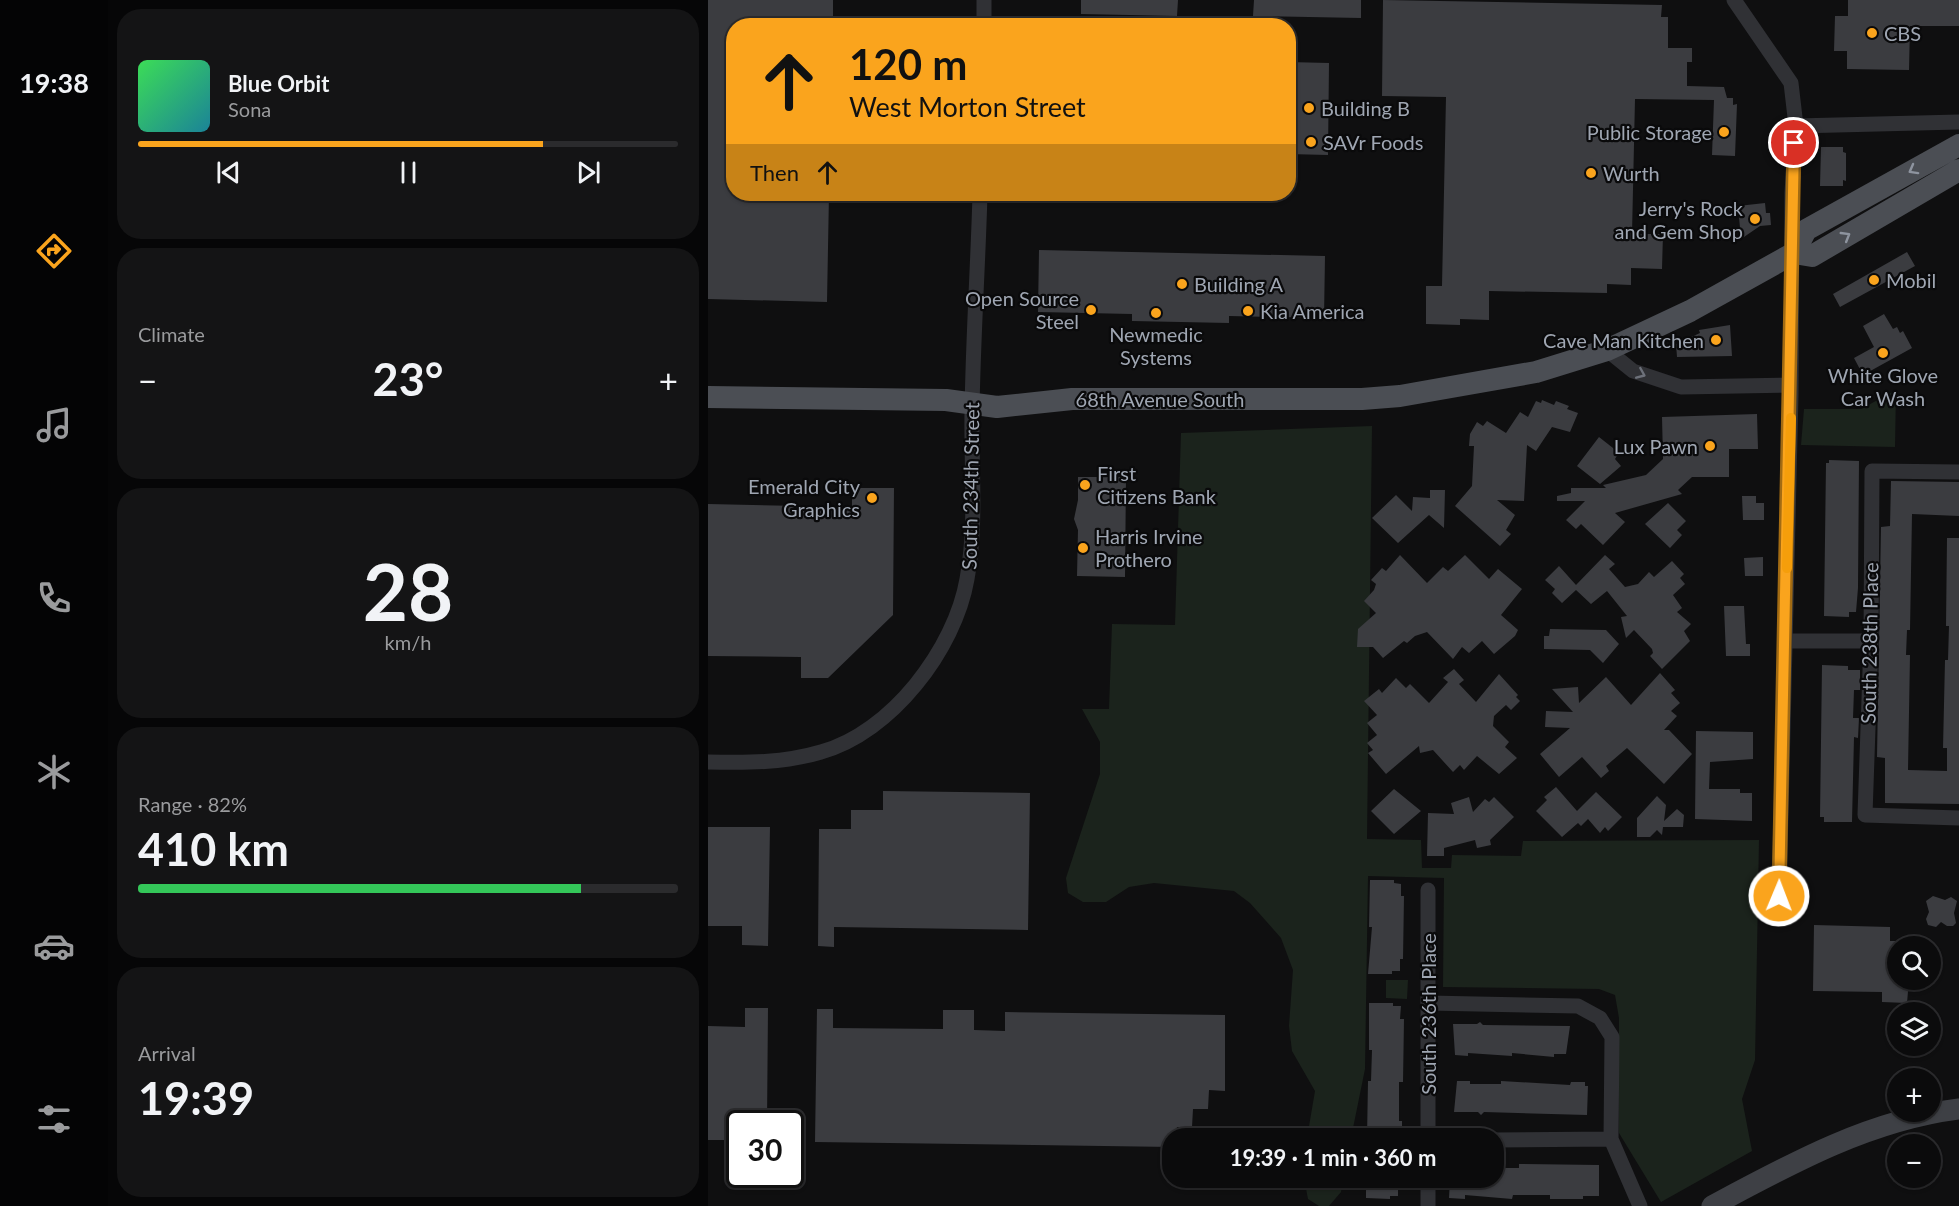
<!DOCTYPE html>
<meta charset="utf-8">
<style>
body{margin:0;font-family:Lato,sans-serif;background:#141415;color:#f1f3f6;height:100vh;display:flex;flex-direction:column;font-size:22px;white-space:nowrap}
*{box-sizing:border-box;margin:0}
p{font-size:20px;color:#9a9b9d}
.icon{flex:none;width:33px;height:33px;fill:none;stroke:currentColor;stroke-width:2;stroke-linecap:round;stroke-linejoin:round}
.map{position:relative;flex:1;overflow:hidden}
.details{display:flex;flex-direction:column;gap:9px;padding:9px;background:#060607;width:600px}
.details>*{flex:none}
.hud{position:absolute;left:18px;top:18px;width:570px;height:183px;border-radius:24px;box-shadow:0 2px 4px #0004,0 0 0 2px #2b2b2d;background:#faa41d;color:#111;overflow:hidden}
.controls{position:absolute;left:1179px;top:936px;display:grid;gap:12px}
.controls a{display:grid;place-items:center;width:54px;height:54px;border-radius:50%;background:#0b0b0c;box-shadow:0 2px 4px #0004,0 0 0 2px #2b2b2d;font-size:30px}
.speed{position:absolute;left:18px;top:1110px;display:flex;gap:12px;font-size:30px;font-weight:700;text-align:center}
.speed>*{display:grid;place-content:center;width:78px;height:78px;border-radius:50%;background:#0b0b0c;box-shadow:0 2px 4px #0004,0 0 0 2px #2b2b2d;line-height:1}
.speed .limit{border:3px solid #111;border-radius:9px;background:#fff;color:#111}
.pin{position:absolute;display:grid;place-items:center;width:51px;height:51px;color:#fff;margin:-26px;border:3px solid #fff;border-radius:50%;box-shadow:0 2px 6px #0007}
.me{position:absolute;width:66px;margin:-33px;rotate:1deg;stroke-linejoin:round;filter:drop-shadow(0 0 4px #0008)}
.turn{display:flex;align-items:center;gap:21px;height:126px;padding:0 24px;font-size:27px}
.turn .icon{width:78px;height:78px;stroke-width:2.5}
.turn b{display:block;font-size:42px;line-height:51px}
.then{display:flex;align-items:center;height:57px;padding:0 24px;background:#0003;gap:12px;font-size:22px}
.big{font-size:45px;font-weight:700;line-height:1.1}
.details .card{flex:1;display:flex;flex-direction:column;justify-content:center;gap:9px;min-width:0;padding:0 21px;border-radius:24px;background:#141415}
.details .dial{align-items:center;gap:0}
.dial b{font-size:78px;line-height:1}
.song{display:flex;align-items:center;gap:18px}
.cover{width:72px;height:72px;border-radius:9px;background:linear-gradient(135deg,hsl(130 70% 55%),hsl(190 70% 35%))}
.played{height:6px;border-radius:3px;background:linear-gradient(90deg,#faa41d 75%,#2b2b2d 75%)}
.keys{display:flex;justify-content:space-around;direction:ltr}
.heat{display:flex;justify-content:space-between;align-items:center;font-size:33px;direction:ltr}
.charge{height:9px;border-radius:4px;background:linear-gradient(90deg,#34c759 82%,#2b2b2d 0)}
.trip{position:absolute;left:454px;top:1128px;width:342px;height:60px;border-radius:24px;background:#0b0b0c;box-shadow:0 2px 4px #0004,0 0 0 2px #2b2b2d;font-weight:700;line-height:60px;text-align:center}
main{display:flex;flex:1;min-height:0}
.tabs{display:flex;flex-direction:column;width:108px;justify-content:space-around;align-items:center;background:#040405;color:#9a9b9d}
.tabs .icon{width:42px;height:42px}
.tabs .current{color:#faa41d}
.tabs b{font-size:27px;color:#f1f3f6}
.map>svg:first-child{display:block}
.green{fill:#1b231c}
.building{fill:#3b3c40}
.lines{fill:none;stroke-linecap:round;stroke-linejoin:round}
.street{stroke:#303135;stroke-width:15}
.secondary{stroke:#3e4045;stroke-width:21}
.primary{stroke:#4b4e54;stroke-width:22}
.oneway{stroke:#8e949f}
.oneway2{stroke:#6d717a}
.route-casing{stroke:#a26b13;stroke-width:15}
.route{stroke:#faa41d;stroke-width:10}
.slow{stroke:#f59e0b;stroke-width:10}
.poi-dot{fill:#faa41d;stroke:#0a0a0b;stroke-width:2}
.labels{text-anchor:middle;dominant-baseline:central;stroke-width:4.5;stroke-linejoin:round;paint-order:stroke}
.poi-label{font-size:20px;fill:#9fa6b2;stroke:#0a0a0b;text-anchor:start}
.street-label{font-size:20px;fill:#9fa6b2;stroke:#0a0a0b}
</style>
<main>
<nav class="tabs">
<b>19:38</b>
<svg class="icon current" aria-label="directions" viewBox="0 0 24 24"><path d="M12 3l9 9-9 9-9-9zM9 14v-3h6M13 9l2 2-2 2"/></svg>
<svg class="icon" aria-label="music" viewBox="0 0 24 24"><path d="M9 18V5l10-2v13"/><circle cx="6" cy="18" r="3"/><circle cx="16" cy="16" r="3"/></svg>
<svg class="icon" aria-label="phone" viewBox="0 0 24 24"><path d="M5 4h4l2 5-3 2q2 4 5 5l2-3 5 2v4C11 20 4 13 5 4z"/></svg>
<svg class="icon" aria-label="climate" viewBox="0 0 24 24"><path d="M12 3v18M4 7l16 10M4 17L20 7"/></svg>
<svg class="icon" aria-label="car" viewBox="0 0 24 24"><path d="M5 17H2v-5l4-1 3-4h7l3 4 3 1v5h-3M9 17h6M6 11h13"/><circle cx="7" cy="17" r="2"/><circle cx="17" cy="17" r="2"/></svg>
<svg class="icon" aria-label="filters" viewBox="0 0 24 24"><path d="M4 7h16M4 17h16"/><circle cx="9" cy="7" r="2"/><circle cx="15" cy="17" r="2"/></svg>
</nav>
<section class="details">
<div class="card">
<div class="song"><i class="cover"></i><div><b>Blue Orbit</b><p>Sona</p></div></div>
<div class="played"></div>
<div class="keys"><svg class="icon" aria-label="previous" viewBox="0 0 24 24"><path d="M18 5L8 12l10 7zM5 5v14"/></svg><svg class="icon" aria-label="pause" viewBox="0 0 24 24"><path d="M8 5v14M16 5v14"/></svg><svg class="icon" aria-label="next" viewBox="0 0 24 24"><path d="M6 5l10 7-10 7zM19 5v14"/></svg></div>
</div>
<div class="card"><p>Climate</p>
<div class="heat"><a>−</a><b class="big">23°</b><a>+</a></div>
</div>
<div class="card dial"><b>28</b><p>km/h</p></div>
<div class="card"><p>Range · 82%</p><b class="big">410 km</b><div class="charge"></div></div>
<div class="card"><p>Arrival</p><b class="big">19:39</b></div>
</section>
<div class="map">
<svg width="1251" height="1206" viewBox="0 0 1251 1206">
<rect width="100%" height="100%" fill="#0f0f10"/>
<path class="green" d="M1188 390 1187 447 1093 445 1096 409H1153Z
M664 426 659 839 713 840 714 868H743L744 855 813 856 815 841 1051 840 1047 1060 1034 1099 1044 1151 953 1202 911 1133V1018L907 995 891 989 735 987 736 878 660 876 657 1069 643 1138H599L607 1091 584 1051 581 1026 585 970 573 938 542 903 526 891 446 883 421 887 398 902H375L360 893 358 878 392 774V742L374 709H401L404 624 467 625 473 433Z
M678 980H700L699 999 678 998Z
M596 1178H635L633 1192 621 1206H611L600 1199Z"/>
<path class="building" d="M0 0H125V26H26V194H121L119 302 0 299Z
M373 0H470L469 16 373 14Z
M546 0H653V18L545 16Z
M675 0 954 5 953 17H960V48H984V62H979V86L1016 87 1019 98H1025V105L1029 104 1027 156 1004 155 1006 100 927 99 924 234H955L954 269 923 268V285L899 284V293L781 291V320L752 319V325L718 324V286H734L738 97 674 96Z
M1140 0H1251V26H1202L1201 70 1139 69V51H1126L1127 16H1140Z
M580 62 621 63 620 155 580 154Z
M1113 147H1135V152L1138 153V181L1135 180V186H1112Z
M1057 203 1058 213H1062L1063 225 1052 226 1033 239 1030 206Z
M331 250 617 256 616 318 521 316V323L424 321V314L330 312Z
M1199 252 1207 266 1132 307 1125 294Z
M1176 314 1185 329 1189 327 1192 333 1195 331 1204 348 1155 375 1146 358 1166 347 1155 326Z
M1022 325 1024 356 969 357 968 344 992 333 991 330Z
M834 400 846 405 848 401 861 406 859 409 870 413 862 432 844 427 828 451 819 445 816 501 789 500 807 515 798 530 803 534 792 546 747 506 764 486 766 446H761L762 434 769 422 775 426 779 421 798 433 812 412 820 417 828 401 833 403Z
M1049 414 1050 449H1021V477H984L970 490 974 494 907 513 917 522 895 545 873 524 868 529 858 520 877 501H849V496L863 493V488H898L895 485 938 475 955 459 954 417Z
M891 437 905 448 910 454 907 459 913 466 892 484 869 466Z
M1121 460 1151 461 1150 588 1148 612H1141V617L1116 616 1118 463H1121Z
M370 477H418L417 577 369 576 370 530 366 519 370 500Z
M1183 481 1251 482V516L1204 514 1202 630H1199L1198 655H1202L1200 770 1239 771V748H1235L1237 660H1240L1241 626H1238L1239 538H1251V804L1177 803V758L1169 757 1173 527 1182 526Z
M144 488H186L185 615 120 678H93V657L0 656V504L144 507Z
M722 490H737L736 528 721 515 690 543 664 518 688 495 704 511 705 497 722 498Z
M1034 496H1048V503H1056V520H1035Z
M960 503 978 521 969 530 974 535 962 548 937 524Z
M692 555 719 583 735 567 740 571 757 555 781 579 790 569 814 589 793 615 810 630 807 636 786 654 774 641 761 653 754 647 745 659 719 632 707 636 699 643 696 641 675 658 665 647H649L650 629 668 613 656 601 666 590 668 584 663 580 674 568 678 571Z
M897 555 907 564 901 569 917 587 930 584 941 572 946 577 964 561 976 574 972 578 977 584 965 595 974 608 969 612 983 624 976 631 982 641 954 669 942 656 945 653 944 649 926 630 918 638 913 617 919 616 899 591 883 604 868 590 854 603 844 593 847 589 837 580 851 566 868 585Z
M1055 557V576H1037L1036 558Z
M1016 606H1036L1038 644H1042V656H1018Z
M842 629 898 630 911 644 895 663 882 650 836 649V636H841Z
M1114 665 1140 666V670H1152V690H1146L1145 718H1151L1150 738 1146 737 1144 822H1116V817H1112Z
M746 669 756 680 751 684 768 702 791 674 810 695 808 697 812 701 803 710 798 705 786 716 785 726 801 742 797 747 809 758 791 774 769 756 756 770 752 765 745 772 725 750 712 753 711 746 678 774 660 753 665 750 659 743 669 735 659 723 669 715 656 701 671 689 674 693 688 678 698 688 702 684 721 703 740 682 735 678Z
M952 673 967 690 963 693 972 703 963 711 969 716 956 730H961L984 754 956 784 919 748 898 766 901 771 893 778 874 757 851 777 832 754 862 728 837 727 838 711 865 712 844 689 870 687 871 703 898 677 923 705Z
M988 731 1045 732V759L1002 762 1001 789H1032V793H1044V821L987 819Z
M848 787 869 811 888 792 914 817 900 831 897 827 892 833 880 819 873 826 870 823 854 837 828 811 839 800 836 797Z
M686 789 713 811 686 834 663 811Z
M175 791 322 793 320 930 126 927V947L110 946 111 829H143V810H175Z
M949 796 958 805 956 821 969 809 976 815 975 827H955L954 835 949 830 942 837H929V818Z
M761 797 765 812 777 799 781 802 786 797 806 817 782 840 783 845 769 848 767 840 736 848V856H719L720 813 746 814 743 803Z
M0 827H62L60 946 34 945V926H0Z
M662 880H686V883L693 884V896H696L695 959H692V971H684V974H660L664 927H661Z
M1225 896 1237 900 1243 897 1249 901 1246 913 1248 923 1245 926H1239L1233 922 1228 927 1220 925 1218 919 1221 912 1218 901Z
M1106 925 1182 927V941H1190V980H1201L1199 1003 1174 1002V992L1105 991Z
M661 1003H685V1006H693L692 1019H696L695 1082H691V1121H694V1133H687V1138H659L660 1081H663L664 1050H661Z
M37 1008H60L59 1124H32V1140H0V1026L37 1027Z
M109 1009H125V1028L235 1029V1010H266V1030L297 1031V1012L517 1015V1091L501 1090 500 1109H485L484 1127H469L465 1147 107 1142Z
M772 1022 775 1025 862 1026 858 1054H846V1057L804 1053V1056L760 1053V1056L747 1055 745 1024H769Z
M749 1081H762V1084H793V1081L862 1085 863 1082H877V1086H880L879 1115 776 1112 773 1115 770 1112H746Z
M811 1164 891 1165V1196H875V1199H842V1195H805L804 1199 757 1195V1199L741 1198 742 1178H786V1168H811Z
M662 1178H690V1196H682V1199L658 1198V1183H662Z"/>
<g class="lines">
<path class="street" d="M1026 0 1083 83 1088 126 1084 193 1083 395 1071 896
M276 26V0
M1088 126 1251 122
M899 350 925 371 973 387 1083 385
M1251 472 1164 471 1163 641 1157 815 1251 818
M1077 641H1163
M0 762C38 763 76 763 113 752 183 733 247 649 259 579 269 525 263 467 264 412 265 339 270 266 272 194
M720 1003 870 1006 892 1018 904 1037 903 1139 932 1206
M720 1138V890
M786 1140 903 1139
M720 1206V1178"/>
<path class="secondary" d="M1004 1206C1082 1164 1162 1120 1251 1109"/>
<path class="primary" d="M1086 253 1104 256 1251 170
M0 397 238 400 289 407 364 399H654L692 396 828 372 899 350 982 311 1086 253 1098 230 1251 145"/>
</g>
<defs><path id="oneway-chevron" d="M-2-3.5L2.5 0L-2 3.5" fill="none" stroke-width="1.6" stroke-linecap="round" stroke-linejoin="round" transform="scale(1.5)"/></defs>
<g class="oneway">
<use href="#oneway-chevron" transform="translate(1205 170) rotate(151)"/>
<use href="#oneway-chevron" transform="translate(1138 236) rotate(-31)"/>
</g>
<use class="oneway2" href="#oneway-chevron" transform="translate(933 374) rotate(23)"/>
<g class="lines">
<g class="route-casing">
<path id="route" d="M1071 896 1086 143"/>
</g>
<use href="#route" class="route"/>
<path class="slow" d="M1079 568 1083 418"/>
</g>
<g class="poi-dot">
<circle cx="1164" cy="33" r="6"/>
<circle cx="601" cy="108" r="6"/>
<circle cx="1016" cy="132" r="6"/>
<circle cx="603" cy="142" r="6"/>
<circle cx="883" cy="173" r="6"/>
<circle cx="1047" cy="219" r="6"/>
<circle cx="1166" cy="280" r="6"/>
<circle cx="474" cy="284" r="6"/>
<circle cx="383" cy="310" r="6"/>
<circle cx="540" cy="311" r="6"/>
<circle cx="448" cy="313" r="6"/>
<circle cx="1008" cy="340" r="6"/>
<circle cx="1175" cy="353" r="6"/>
<circle cx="1002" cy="446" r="6"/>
<circle cx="377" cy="485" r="6"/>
<circle cx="164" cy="498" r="6"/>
<circle cx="375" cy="548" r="6"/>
</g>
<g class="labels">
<g class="poi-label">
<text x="1176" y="33">CBS</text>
<text x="613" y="108">Building B</text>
<text x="1004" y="132" text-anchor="end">Public Storage</text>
<text x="615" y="142">SAVr Foods</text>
<text x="895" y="173">Wurth</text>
<text x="1035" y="208" text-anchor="end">Jerry's Rock<tspan x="1035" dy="23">and Gem Shop</tspan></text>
<text x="1178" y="280">Mobil</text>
<text x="486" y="284">Building A</text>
<text x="371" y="298" text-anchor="end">Open Source<tspan x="371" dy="23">Steel</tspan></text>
<text x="552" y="311">Kia America</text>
<text x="448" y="334" text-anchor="middle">Newmedic<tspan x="448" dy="23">Systems</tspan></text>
<text x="996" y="340" text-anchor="end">Cave Man Kitchen</text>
<text x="1175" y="375" text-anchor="middle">White Glove<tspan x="1175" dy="23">Car Wash</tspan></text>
<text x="990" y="446" text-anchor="end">Lux Pawn</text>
<text x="389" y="473">First<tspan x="389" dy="23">Citizens Bank</tspan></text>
<text x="152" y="486" text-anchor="end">Emerald City<tspan x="152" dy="23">Graphics</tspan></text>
<text x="387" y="536">Harris Irvine<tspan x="387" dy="23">Prothero</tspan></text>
</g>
<g class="street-label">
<text x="452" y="399">68th Avenue South</text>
<text transform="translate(262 486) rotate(-89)">South 234th Street</text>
<text transform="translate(1161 643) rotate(-89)">South 238th Place</text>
<text transform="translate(720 1014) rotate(-90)">South 236th Place</text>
</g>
</g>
</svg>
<div class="controls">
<a><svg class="icon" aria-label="search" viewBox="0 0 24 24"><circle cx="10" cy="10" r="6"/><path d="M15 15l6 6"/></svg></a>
<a><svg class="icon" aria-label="layers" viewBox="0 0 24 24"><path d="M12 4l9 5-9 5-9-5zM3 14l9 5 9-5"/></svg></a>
<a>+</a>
<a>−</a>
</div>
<div class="speed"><div class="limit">30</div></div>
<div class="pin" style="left:1086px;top:143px;background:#d93025"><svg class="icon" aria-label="arrive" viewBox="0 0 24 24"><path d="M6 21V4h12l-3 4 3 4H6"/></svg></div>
<svg class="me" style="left:1071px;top:896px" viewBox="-20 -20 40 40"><circle r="17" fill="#faa41d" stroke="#fff" stroke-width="3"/><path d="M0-11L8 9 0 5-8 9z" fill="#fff"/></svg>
<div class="trip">19:39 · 1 min · 360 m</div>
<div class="hud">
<div class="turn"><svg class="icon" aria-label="ahead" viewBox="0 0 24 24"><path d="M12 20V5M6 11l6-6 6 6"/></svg><div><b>120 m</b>West Morton Street</div></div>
<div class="then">Then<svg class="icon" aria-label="ahead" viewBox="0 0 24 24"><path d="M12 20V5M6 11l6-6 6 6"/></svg></div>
</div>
</div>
</main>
